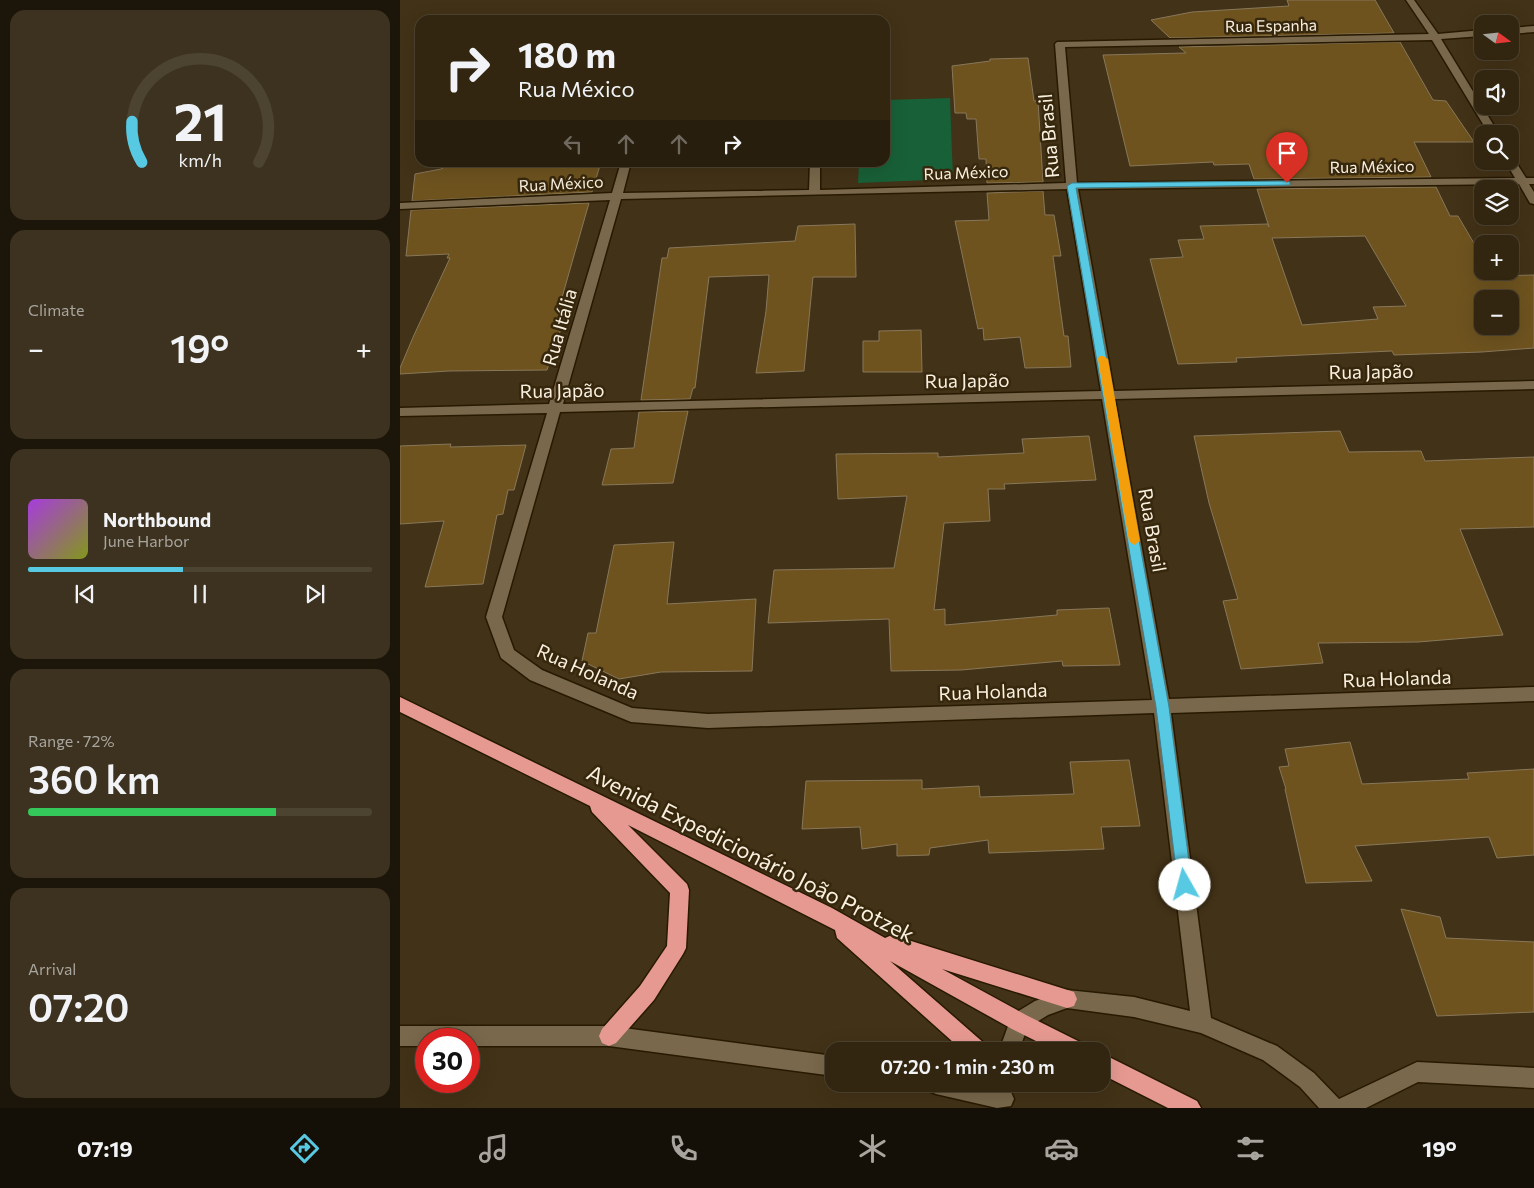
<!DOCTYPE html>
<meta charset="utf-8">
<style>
body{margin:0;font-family:Commissioner,sans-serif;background:#3d321f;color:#f1f3f6;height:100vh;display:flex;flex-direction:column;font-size:19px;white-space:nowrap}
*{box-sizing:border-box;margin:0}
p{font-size:16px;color:#a8a59f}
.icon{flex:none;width:28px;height:28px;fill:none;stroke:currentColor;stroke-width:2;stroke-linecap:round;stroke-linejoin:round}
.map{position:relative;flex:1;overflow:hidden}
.side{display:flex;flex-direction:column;gap:10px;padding:10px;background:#1c1509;width:400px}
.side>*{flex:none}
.guide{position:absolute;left:15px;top:15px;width:475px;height:152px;border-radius:15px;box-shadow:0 5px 20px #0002,0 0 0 1px #4d4331;background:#322611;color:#f1f3f6;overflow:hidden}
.needle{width:32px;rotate:105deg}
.tools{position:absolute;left:1074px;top:15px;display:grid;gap:10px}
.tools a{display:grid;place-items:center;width:45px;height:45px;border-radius:10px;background:#322611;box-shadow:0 5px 20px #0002,0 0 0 1px #4d4331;font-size:25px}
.speed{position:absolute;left:15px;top:1028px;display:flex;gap:10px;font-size:25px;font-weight:700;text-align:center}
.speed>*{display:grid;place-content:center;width:65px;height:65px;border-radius:50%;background:#322611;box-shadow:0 5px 20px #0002,0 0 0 1px #4d4331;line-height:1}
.speed .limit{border:8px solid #d22;background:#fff;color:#111}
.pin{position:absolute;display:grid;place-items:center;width:42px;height:42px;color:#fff;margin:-51px -21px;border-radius:50% 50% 50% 0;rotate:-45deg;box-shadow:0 0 5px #0007}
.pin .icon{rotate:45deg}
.me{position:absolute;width:55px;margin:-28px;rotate:353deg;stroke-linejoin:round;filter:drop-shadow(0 0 4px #0008)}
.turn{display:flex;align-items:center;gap:18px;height:105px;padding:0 20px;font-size:22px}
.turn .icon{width:65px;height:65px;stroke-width:2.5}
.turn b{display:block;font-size:35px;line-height:42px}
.lanes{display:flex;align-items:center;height:48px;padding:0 20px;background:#0003;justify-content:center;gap:25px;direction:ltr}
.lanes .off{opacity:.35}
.big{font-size:38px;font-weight:600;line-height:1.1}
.side .widget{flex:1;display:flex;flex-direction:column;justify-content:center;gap:8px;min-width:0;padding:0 18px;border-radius:15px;background:#3d321f}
.side .dial{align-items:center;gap:0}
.dial svg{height:130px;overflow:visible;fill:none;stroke:#4d4331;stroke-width:7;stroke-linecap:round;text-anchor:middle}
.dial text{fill:#f1f3f6;stroke:none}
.song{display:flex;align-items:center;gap:15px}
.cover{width:60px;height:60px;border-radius:8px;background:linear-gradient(135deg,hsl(280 70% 55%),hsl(70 70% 35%))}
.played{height:5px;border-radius:2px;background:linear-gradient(90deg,#58c9e3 45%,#4d4331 45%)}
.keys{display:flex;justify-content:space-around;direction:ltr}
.heat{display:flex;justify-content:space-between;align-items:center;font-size:28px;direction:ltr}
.charge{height:8px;border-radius:4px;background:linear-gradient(90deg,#34c759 72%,#4d4331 0)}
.trip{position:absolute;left:425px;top:1042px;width:285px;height:50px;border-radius:15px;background:#322611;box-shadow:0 5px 20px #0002,0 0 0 1px #4d4331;font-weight:600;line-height:50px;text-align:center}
.tabs{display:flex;height:80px;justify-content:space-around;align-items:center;background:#140f07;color:#a8a59f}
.tabs .icon{width:35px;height:35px}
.tabs .current{color:#58c9e3}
.tabs b{font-size:22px;color:#f1f3f6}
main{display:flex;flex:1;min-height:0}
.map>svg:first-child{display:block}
.green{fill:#186037}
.building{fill:#6e531f;stroke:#88775a;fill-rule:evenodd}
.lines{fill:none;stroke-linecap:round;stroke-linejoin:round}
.street-casing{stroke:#281a00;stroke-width:3}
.highway-casing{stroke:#281a00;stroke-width:3}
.street{fill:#79684b;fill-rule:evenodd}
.highway{fill:#e69991;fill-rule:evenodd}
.route{fill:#58c9e3;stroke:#398394}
.slow{fill:#f59e0b}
.labels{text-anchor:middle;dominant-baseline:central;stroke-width:5;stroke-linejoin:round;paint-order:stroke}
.far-street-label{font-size:16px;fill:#f9f0e0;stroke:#37280d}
.street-label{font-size:19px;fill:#f9f0e0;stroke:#37280d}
.near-street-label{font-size:22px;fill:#f9f0e0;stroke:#37280d}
</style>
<main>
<section class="side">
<div class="widget dial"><svg viewBox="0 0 100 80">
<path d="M14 69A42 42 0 1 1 86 69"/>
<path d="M14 69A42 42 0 0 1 8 44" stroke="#58c9e3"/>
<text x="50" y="56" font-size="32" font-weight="700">21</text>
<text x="50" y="72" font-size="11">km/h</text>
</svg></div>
<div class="widget"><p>Climate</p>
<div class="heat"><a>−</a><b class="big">19°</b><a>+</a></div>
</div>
<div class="widget">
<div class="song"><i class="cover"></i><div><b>Northbound</b><p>June Harbor</p></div></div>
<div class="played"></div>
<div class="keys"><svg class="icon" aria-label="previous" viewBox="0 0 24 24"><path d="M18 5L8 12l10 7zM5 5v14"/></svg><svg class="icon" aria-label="pause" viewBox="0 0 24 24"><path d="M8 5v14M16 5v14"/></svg><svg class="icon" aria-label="next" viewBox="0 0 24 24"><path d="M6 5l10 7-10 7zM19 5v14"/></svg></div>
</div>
<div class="widget"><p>Range · 72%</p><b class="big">360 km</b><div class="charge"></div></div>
<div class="widget"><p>Arrival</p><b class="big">07:20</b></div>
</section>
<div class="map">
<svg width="1134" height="1108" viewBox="0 0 1134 1108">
<rect width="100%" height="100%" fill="#423217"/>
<path class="green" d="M550 98 553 179 458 183 459 163 485 162V100Z"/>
<path class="building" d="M887 0H975L994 33 770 38 751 20 792 12 889 6Z
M1000 42 1033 100 1046 101 1074 142H1014L1031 177 854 179 849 164 814 165 813 162 730 166 703 55 786 53 779 47Z
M628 58 634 101H638L643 182 587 183 586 159H579L576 119H567L566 113H555L552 66 590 61V59Z
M61 162H201L192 192 12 201 15 174 41 169 46 166Z
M1036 187 1050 216H1058L1082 257V271H1091L1094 276 1134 275V348L1082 352 994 355 992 351 836 358 837 362 778 364 750 259 783 257 778 240 804 239 800 226 868 224 869 227 857 189ZM965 236 1006 306 973 307 978 319 902 325 872 238ZM1082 299H1110V326H1082Z
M643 191 645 215H654L661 256H653L664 336H668L671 367 625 368 620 337 584 340 583 328 578 329 555 221 589 220 587 193Z
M189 203 159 308H168L147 370 49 371 0 374V368L14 335 50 258H47L49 254 6 256 11 210Z
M455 224 456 277H413L404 371 356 373 366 311 369 275 309 277 295 388H293L290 399 241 400 262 258H267L269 248 395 241 398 226Z
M521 330 522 372H463V341H479V331Z
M288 411 273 483 202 485 211 449 234 448 239 412Z
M940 431 949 452 1021 451 1025 461 1134 457V527L1060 529 1103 635 1018 642 918 643 923 663 841 669 823 601 838 599 809 503 794 436Z
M689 436 696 480 604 484 605 489H588L590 521 544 523 534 610 545 609V625L657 615V610L709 608 720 665 663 666 662 661 561 670 491 671 489 619 368 623 374 570 494 568 507 496 438 499 436 454 538 453V457L624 453 622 439Z
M51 444 50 447 126 445 114 490H108L103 514 97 515 83 584 25 587 44 521 0 524V446Z
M274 542 267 604 356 599 352 671 261 672 219 679 182 661 188 633H196L214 545Z
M950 742 962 784 1069 779 1067 773 1134 769V855L1097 858 1089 837 955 846 972 881 906 883 885 789H886L879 767 889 766 885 749Z
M729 760 740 826 701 827 704 849 589 853 588 840 530 848 529 855 497 856V844L462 849 460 827 402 829 406 781 522 780V789L579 786 580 797 674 794 670 762Z
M1001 909 1040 917 1046 938 1134 942V1012L1037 1016Z"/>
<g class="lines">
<g class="street-casing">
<path id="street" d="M1006 0H1014L1038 34 1082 30V36L1041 39 1099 134H1089L1032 40 665 47 677 183 1115 178 1105 161H1110V158L1114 159 1126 178H1134V184H1129L1134 192V204L1130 203 1119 184 678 189 714 391 1134 381V389L715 399 769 699 1134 687V701L771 713 811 1018 877 1046 914 1073 939 1099 1017 1062 1134 1068V1088L1018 1082 966 1108H919L900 1087 863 1060 801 1033 734 1017 667 1008 648 1015 627 1028 619 1051H599L612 1015 635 1001 667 990 734 997 790 1011 754 713 308 728 231 722 130 680 101 658 86 617 147 413 0 416V408L149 404 210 200 0 209V203L212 193 221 162H231L223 193 409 190 410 162H420V190L666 183 655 44 657 42 1029 34ZM667 189 701 391 163 404 221 199ZM702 399 752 700 308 714 232 708 142 670 114 650 102 617 160 412Z
M1134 26V32L1110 34V28Z
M0 1026H209L434 1056V1076L209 1046H69V1039H26V1046H0Z
M526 1084H582L611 1092 614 1099 611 1106 597 1108 536 1094 529 1091Z"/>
</g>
<g class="highway-casing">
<path id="highway" d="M0 697 432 908 485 938 492 935 674 992 677 999 674 1006 667 1008 542 969 626 1015 684 1044 687 1051H656L612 1029 490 961 585 1044 588 1051H563L437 938 435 930 228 825 287 884 289 890 286 948 283 954 254 1000 216 1043 209 1046 202 1043 199 1036 202 1029 240 986 267 946 270 893 192 812 190 806 0 712Z
M701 1053 797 1101 801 1108H768L701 1074Z"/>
</g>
<use href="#street" class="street"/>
<use href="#highway" class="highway"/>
</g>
<path class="route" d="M887 181 890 182V185L676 188 769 707 792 885 790 890 785 892 780 890 778 885 756 707 667 186 672 183Z"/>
<path class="slow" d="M699 356H703L708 359 740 541 734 545 729 541 698 359Z"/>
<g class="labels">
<g class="far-street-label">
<text transform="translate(871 25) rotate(-1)">Rua Espanha</text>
<text transform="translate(972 166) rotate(-1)">Rua México</text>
<text transform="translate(566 172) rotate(-2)">Rua México</text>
<text transform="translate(161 183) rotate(-3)">Rua México</text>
</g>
<g class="street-label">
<text transform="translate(648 136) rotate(-95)">Rua Brasil</text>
<text transform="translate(159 327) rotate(-74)">Rua Itália</text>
<text transform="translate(971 371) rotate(-1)">Rua Japão</text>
<text transform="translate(567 380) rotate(-1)">Rua Japão</text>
<text transform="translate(162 390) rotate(-1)">Rua Japão</text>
<text transform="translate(753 530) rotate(80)">Rua Brasil</text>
<text transform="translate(188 671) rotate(24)">Rua Holanda</text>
<text transform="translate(997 678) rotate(-2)">Rua Holanda</text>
<text transform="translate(593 691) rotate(-2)">Rua Holanda</text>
</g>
<g class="near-street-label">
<text transform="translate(351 853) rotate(27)">Avenida Expedicionário João Protzek</text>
</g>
</g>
</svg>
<div class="tools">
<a><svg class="needle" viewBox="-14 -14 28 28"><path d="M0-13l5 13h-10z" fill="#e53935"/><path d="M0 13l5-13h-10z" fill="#a8a59f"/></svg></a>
<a><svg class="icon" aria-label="sound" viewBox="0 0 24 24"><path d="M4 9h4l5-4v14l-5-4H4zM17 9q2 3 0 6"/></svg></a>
<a><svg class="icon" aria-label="search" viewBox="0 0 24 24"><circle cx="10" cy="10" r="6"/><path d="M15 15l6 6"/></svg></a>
<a><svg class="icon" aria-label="layers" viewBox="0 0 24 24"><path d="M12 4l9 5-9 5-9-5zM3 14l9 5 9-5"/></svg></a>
<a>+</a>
<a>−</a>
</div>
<div class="speed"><div class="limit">30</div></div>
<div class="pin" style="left:887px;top:183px;background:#d93025"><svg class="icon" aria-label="arrive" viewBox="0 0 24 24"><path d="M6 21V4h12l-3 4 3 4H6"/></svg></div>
<svg class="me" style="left:785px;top:885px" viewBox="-20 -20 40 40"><circle r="19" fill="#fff"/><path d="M0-13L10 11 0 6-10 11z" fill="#58c9e3"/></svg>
<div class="trip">07:20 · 1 min · 230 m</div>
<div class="guide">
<div class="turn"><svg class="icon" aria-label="right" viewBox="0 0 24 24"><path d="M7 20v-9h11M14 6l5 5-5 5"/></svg><div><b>180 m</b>Rua México</div></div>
<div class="lanes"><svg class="icon off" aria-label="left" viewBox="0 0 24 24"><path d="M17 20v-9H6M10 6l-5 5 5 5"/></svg><svg class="icon off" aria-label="ahead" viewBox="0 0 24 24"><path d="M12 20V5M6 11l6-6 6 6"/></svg><svg class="icon off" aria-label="ahead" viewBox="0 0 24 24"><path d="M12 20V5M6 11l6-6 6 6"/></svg><svg class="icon" aria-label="right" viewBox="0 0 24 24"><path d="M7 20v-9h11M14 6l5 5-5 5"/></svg></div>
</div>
</div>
</main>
<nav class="tabs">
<b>07:19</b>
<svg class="icon current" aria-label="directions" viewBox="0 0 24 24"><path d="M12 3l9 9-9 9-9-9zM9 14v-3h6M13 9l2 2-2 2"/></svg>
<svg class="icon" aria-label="music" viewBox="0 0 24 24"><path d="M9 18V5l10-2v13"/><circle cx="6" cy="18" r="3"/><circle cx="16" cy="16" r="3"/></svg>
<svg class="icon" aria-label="phone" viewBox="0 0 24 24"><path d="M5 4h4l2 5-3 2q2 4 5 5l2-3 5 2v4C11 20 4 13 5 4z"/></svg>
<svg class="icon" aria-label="climate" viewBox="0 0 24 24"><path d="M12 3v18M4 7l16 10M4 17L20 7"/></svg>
<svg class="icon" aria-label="car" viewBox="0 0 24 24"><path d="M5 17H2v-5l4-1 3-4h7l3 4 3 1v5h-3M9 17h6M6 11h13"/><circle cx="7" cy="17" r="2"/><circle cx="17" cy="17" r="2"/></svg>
<svg class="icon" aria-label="filters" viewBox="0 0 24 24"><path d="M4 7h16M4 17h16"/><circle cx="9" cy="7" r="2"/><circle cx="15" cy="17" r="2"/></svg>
<b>19°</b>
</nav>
